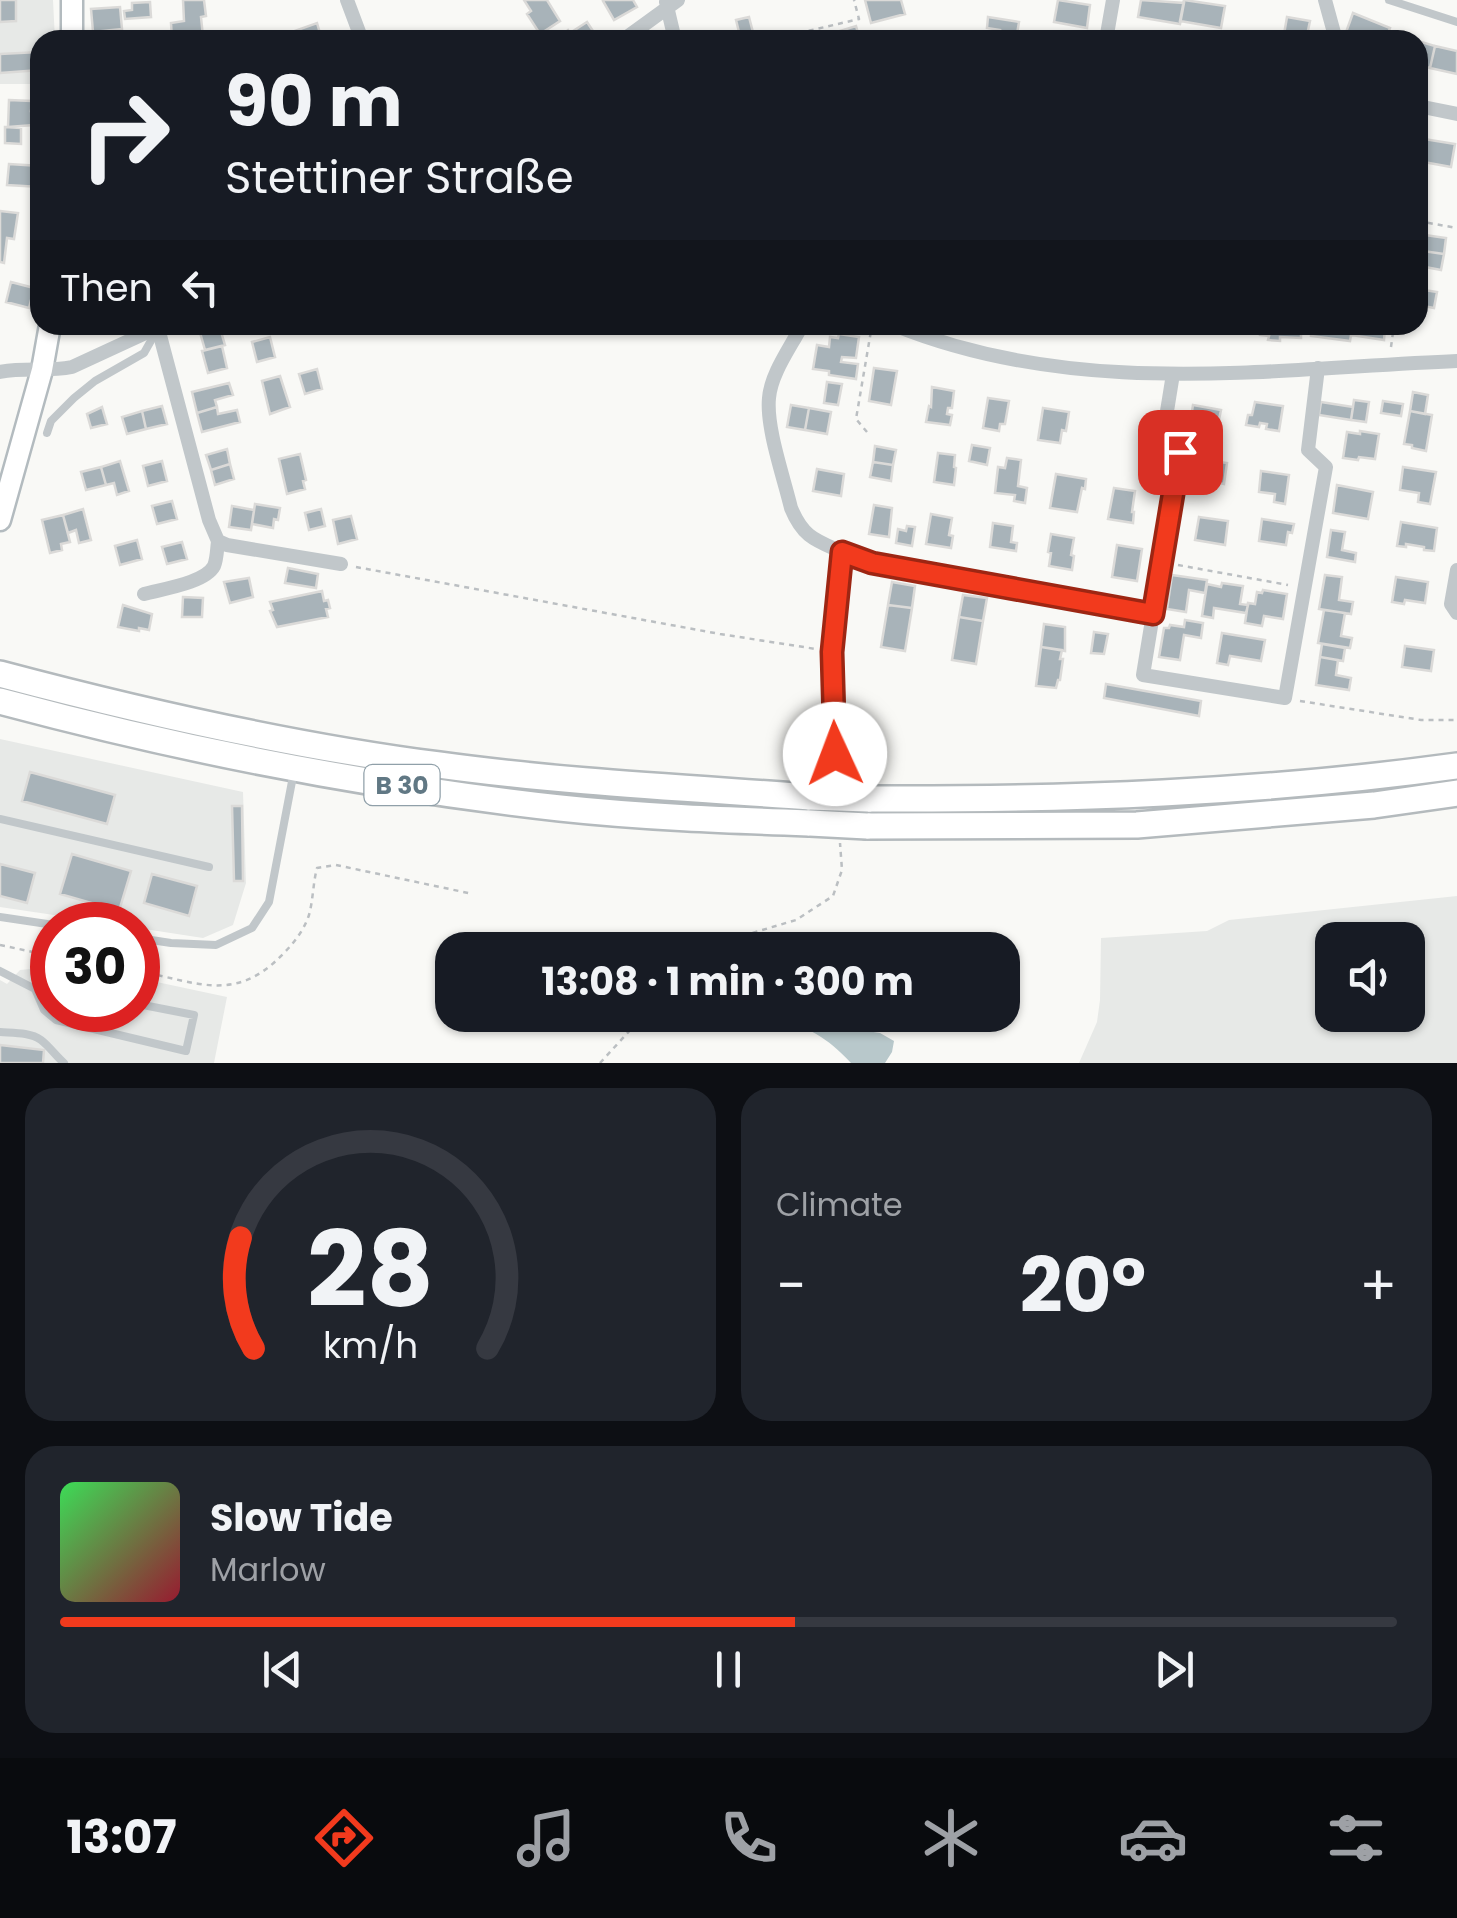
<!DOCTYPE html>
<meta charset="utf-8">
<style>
body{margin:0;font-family:Poppins,sans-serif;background:#20242c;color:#f1f3f6;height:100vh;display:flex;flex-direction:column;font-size:38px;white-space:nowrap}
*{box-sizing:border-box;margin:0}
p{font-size:32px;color:#9ea1a6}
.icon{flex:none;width:55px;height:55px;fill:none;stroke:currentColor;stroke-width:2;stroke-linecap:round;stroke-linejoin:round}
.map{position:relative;height:1063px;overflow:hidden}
.sheet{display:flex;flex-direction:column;gap:25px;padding:25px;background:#0d0f14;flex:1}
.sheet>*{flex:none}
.guide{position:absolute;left:30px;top:30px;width:1398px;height:305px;border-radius:30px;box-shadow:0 2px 8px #0004;background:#171b24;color:#f1f3f6;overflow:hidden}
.tools{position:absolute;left:1315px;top:922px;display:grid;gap:20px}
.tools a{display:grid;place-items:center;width:110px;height:110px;border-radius:20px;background:#171b24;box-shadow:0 2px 8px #0004;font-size:50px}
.speed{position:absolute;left:30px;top:902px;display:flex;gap:20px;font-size:50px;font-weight:700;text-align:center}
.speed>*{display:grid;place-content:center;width:130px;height:130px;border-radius:50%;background:#171b24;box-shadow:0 2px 8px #0004;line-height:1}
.speed .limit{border:15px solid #d22;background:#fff;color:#111}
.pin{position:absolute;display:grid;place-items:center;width:85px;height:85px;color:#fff;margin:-42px;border-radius:20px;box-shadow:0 5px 15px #0006}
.me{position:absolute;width:110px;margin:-55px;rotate:358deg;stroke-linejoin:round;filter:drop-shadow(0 0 8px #0008)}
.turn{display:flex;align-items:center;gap:35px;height:210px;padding:0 30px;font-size:45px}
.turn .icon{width:130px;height:130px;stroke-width:2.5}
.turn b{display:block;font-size:70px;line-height:85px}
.then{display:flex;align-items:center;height:95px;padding:0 30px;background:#0003;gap:20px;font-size:38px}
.big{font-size:75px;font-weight:700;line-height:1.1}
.sheet .card{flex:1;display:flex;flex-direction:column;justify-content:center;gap:15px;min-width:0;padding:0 35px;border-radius:30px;background:#20242c}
.sheet .dial{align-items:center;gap:0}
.dial svg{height:260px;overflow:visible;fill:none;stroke:#363941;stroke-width:7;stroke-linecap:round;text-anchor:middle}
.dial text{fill:#f1f3f6;stroke:none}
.song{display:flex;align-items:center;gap:30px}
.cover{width:120px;height:120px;border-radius:15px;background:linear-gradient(135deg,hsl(130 70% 55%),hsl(350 70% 35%))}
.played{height:10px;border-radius:5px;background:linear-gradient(90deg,#f23a1d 55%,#363941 55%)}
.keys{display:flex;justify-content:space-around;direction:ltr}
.heat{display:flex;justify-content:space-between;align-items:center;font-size:55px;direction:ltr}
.sheet .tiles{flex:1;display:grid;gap:25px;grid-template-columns:1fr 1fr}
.card:last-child{grid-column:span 2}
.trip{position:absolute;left:435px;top:932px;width:585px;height:100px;border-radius:30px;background:#171b24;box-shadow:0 2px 8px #0004;font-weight:700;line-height:100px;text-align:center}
.tab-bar{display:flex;height:160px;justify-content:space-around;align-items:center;background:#090b0e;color:#9ea1a6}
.tab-bar .icon{width:70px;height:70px}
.tab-bar .selected{color:#f23a1d}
.tab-bar b{font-size:45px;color:#f1f3f6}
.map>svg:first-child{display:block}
.built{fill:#e7e9e7;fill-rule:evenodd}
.water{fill:#b8c8cb}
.building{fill:#a8b3b9;stroke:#dbdad8;stroke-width:2.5}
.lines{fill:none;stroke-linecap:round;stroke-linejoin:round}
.secondary-casing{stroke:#b3bbbf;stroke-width:25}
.highway-casing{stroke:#b4babd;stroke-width:30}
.path{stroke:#bbbfc2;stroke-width:2.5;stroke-dasharray:5 5;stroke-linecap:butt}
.lane{stroke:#c1c7ca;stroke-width:8}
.street{stroke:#c1c7ca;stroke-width:14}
.secondary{stroke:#fff;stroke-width:20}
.highway{stroke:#fff;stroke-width:25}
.highway-bridge-casing{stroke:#b4babd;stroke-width:30;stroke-linecap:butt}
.highway-bridge{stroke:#fff;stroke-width:25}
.route-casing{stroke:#9d2613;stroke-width:25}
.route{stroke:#f23a1d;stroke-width:18}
.labels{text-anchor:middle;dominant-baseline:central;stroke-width:10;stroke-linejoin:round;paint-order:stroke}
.shield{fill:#fff;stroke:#90a0a9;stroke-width:2.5}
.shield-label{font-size:25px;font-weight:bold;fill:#617884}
</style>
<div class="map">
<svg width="1457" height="1063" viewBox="0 0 1457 1063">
<rect width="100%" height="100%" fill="#f9f9f6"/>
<path class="built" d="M0 0H53L55 40H40V84H0Z
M0 739 243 792 246 883 233 925 203 938 138 928V925H121L0 907Z
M1457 896V1063H1079L1097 1022 1100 1000 1101 938 1207 931 1229 920ZM1332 940H1408V1015H1332Z
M52 967V1010H138V978L227 997 214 1063H0V980L7 984 20 970Z"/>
<path class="water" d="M773 1015H825L854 1029 880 1033 894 1041 892 1052 885 1063H851C827 1037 808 1027 774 1017Z"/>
<path class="building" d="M0 0H16V21L0 22Z
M183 0H204L206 16 201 17 203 37 172 40 171 23 184 21Z
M524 0H547L560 21 540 34 527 14 531 11Z
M605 0H633L637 7 614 20 603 1Z
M865 0H901L905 14 871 23Z
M1058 0 1090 5 1087 28 1054 22Z
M1141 0 1184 3 1180 24 1138 17Z
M1184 0 1225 6 1221 28 1180 21Z
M150 2 151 17 125 19 124 11 132 10V3Z
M120 7 122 29 93 32 91 9Z
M1353 13 1390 28 1386 40H1359L1345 35Z
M749 17 755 40H741L736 20Z
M988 17 1019 22 1017 34H1020V40H998L1000 30 987 28Z
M1287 17 1310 21 1306 40H1283Z
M587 22 597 37 592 40H559L563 37 562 35 568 30 570 33Z
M317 23 322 40H287L286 34Z
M856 26 860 40H832L830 34Z
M1418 41 1435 46 1430 68 1418 65Z
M1435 46 1457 51V74L1430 68Z
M39 52 40 70 0 73V54Z
M9 100 32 101 31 111H35L34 125 8 127Z
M5 127 21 128V144L5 143Z
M1418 138 1455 144 1451 167 1418 161Z
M9 164 40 166V187L7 185Z
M0 211 18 213 14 239 7 238 4 263 0 262Z
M1425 235 1446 238 1444 254 1423 251Z
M1423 251 1444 254 1441 270 1420 266Z
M11 282 34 288 29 308 6 302Z
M1418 289 1437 292 1434 308 1418 305Z
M213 325H219L225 345 205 350 199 329Z
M1261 325H1301V338L1280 337V341L1268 340 1269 336 1260 335Z
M1312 325 1352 329 1350 341 1311 336Z
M1352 325 1385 328 1384 340 1351 335Z
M839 334 859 337 856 358 842 357 841 362 858 364 856 379 829 375V371L813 369 817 345 829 347 830 337 838 338Z
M270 337 275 357 257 362 252 342Z
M222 346 227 368 208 373 202 351Z
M874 368 897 371 891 405 869 401Z
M317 369 322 389 305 394 299 374Z
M280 376 290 407 270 414 262 381Z
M827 382 842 384 838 405 824 403Z
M229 383 233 395 215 400 217 407 197 413 192 392Z
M932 387 954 391 952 408H948L947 414 952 415 950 425 926 422 929 406 931 407Z
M1413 392 1428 395 1425 414 1410 411Z
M988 398 1009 401 1005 424H1000L999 431 983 428Z
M1354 400 1369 402 1366 422 1351 420Z
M1383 401 1403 404 1401 416 1381 413Z
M1255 402 1283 406 1279 431 1266 429 1267 424 1260 423 1259 427 1246 425 1248 415H1252Z
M1321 402 1353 407 1351 420 1319 415Z
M791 405 809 408 805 430 787 427Z
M1193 405 1221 410 1217 429 1190 424Z
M162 406 167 424 146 429 142 411Z
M102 407 107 424 91 428 87 414Z
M217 407 218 414 237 410 240 422 202 432 197 413Z
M809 408 831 412 827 434 805 430Z
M1043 408 1069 412 1066 431 1062 430 1060 443 1038 440Z
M142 411 146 429 127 434 122 417Z
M1410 411 1432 415 1426 451 1412 448V445L1404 444Z
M1360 431 1379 434 1375 459 1359 457 1358 460 1343 458 1347 432 1360 434Z
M972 445 990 448 987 465 969 461Z
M875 446 896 450 893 465 873 462Z
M227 449 230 464 211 470 206 455Z
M938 453 955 455 954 467 956 468 954 485 934 482Z
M300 454 306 480 303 481 305 489 287 494 279 459Z
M1007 458 1021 460 1018 486 1027 488 1025 503 1014 501 1015 495 995 493 998 467 1005 468Z
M1199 459 1227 463 1224 484 1196 478Z
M120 461 129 491 117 495 114 483 106 485 101 467Z
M162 461 167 481 148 486 143 466Z
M873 462 893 465 891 481 870 477Z
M230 464 234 479 215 485 211 470Z
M101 467 106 485 86 490 81 472Z
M1403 467 1436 472 1430 504 1418 502 1419 493 1400 490Z
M817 469 844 474 841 496 813 491Z
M1261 471 1289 475 1285 504 1274 502 1275 494 1259 492Z
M1056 474 1086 479 1085 489 1082 488 1077 512 1050 508Z
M1337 485 1373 492 1368 519 1333 513Z
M1114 488 1135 491 1132 512H1134L1133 523 1108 519Z
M172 501 177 519 157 524 152 506Z
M255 504 280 508 278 520 274 519 273 528 252 524Z
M874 505 892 508 889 537 869 534Z
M232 506 254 510 251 530 229 527Z
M83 509 91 540 79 543 76 530 68 533 63 515Z
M321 509 325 526 309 530 305 513Z
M931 514 952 518 949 535 953 536 951 548 926 544Z
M63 515 70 542 61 544 62 550 50 553 42 520Z
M351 516 357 539 338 544 333 520Z
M1199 517 1228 521 1225 545 1195 540Z
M1262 519 1294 524 1292 533 1288 532 1286 545 1259 541Z
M1401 522 1437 528 1434 551 1424 550V547L1406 544V547L1397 546Z
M993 523 1013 526 1011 542 1017 543 1016 551 990 547Z
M907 526 915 527 912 546 896 543 898 529 906 531Z
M1331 530 1345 532 1342 550 1356 553 1355 562 1327 557Z
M1051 534 1074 538 1071 555 1074 556 1072 570 1049 566 1051 553 1048 552Z
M137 540 142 559 120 565 115 546Z
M182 542 187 559 167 564 162 547Z
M1117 545 1142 549 1137 581 1112 577Z
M288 568 318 574 316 588 285 583Z
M1172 575 1207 580 1205 593 1189 590 1186 612 1167 609Z
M1325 575 1342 577 1339 600 1353 602 1351 614 1319 609Z
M1396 577 1428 582 1425 603 1405 600 1404 604 1392 602Z
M249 578 253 597 230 603 224 582Z
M892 582 915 586 912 608 888 605Z
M1222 583 1243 586 1240 604 1248 605 1246 613 1214 608 1213 618 1202 616 1207 584 1221 587Z
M1263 590 1287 594 1283 619 1264 616 1262 626 1245 623 1248 603 1255 604 1257 592 1262 593Z
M322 591 324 601 328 600 330 608 326 609 328 617 277 627 270 611 273 610 270 602Z
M963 595 987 598 983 621 959 617Z
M183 597 203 598 202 617H182Z
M123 605 152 614 149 630 139 628V631L118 627Z
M888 605 912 608 905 651 881 647Z
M1324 610 1345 613 1341 636 1352 638 1350 648 1318 643Z
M959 617 983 621 976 664 952 660Z
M1185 620 1203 623 1201 638 1184 635 1180 660 1159 657 1164 628H1169L1170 625 1184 627Z
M1044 624 1065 627V651L1041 647Z
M1094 632 1108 634 1104 654 1091 653Z
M1222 633 1265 640 1261 661 1230 656 1228 665 1217 663Z
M1322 644 1345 648 1343 661 1320 657Z
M1405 646 1434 650 1431 671 1402 667Z
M1041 647 1062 650 1060 659H1063L1060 680H1058L1056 688 1036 686Z
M1320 657 1338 660 1336 675 1351 678 1349 690 1316 685Z
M1106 684 1201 701 1199 716 1104 698Z
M30 772 115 795 107 824 22 801Z
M232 806H242L243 881H234Z
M72 854 131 871 119 911 60 894Z
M0 864 35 873 27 903 0 896Z
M152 874 197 886 189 916 144 903Z
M0 1045 44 1050 43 1063H0Z"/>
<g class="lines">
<g class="secondary-casing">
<path id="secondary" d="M72 40V0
M0 520 42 370 50 325"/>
</g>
<g class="highway-casing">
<path id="highway" d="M0 674C143 712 292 746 439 765 562 782 686 788 810 797
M0 701C183 750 371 787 560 808 643 817 727 820 810 823
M868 799C1065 800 1261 793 1457 766
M867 826 1137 825 1374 805 1457 793"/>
</g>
<path class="path" d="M810 40 808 31 859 19 854 0
M1418 221 1457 228
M1391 347 1394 325
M867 432 856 419 872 325
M1178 565 1288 585
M356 567 720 634 816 649
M1300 701 1421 720H1457
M0 945 52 956
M728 950 752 933 796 920 833 896 842 870 840 843
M138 971C197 982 235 1004 283 954 294 943 304 930 309 915 313 901 313 883 317 868L336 865 473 894
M600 1063 644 1015"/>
<path class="lane" d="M1389 0 1457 22
M47 433 51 421 74 398 95 381 144 353 157 330
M0 819 209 867
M0 917 54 925
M138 938 171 943 216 945 252 928 269 902 294 771
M0 971 35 989H52
M35 989 44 1010 56 1020 186 1051 194 1015 138 1004
M0 1032C13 1033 30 1032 41 1040 49 1046 56 1056 64 1063"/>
<path class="street" d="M347 0 362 40
M1325 0 1336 40
M666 2 675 40
M623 40 678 0
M1106 40 1113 0
M1418 106 1457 114
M802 325C791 347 771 373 769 398 766 428 784 478 791 508 803 537 815 540 842 552L832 652 835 753
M894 325C1077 399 1266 369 1457 361
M158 328 209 520 218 541 227 545 341 564
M0 372C24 367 48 372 72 367L163 325
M842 552 872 563 1153 614 1143 675 1285 698 1326 467 1308 450 1318 368
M1457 570 1451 604 1457 613
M144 594C162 589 205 583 214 566 217 559 217 549 218 541
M1153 614 1180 452 1162 442 1173 374"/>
<use href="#secondary" class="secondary"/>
<use href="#highway" class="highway"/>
<g class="highway-bridge-casing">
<path id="highway-bridge" d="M810 797 868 799
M810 823 867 826"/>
</g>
<use href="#highway-bridge" class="highway-bridge"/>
</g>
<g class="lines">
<g class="route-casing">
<path id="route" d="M835 754 832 652 842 552 872 563 1153 614 1180 452"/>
</g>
<use href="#route" class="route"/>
</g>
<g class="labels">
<rect class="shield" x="364.5" y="765" width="75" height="40" rx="8"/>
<g class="shield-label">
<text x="402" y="785">B 30</text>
</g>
</g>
</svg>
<div class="tools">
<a><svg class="icon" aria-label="sound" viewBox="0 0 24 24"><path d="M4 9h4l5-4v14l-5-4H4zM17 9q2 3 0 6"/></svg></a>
</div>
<div class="speed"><div class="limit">30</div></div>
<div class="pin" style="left:1180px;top:452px;background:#d93025"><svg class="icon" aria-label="arrive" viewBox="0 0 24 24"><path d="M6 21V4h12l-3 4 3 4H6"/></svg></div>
<svg class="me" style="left:835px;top:754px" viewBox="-20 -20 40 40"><circle r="19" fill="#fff"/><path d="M0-13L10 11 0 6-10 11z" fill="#f23a1d"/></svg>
<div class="trip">13:08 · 1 min · 300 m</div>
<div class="guide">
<div class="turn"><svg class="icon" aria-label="right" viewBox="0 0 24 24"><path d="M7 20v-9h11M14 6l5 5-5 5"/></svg><div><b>90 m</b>Stettiner Straße</div></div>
<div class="then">Then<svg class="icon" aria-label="left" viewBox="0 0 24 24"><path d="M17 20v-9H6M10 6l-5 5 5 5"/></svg></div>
</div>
</div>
<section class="sheet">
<div class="tiles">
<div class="card dial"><svg viewBox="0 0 100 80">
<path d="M14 69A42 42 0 1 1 86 69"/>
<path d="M14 69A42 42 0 0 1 10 35" stroke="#f23a1d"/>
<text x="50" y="56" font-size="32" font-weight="700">28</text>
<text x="50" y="72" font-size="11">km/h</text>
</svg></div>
<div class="card"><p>Climate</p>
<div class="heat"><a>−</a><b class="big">20°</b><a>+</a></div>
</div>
<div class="card">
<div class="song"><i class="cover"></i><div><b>Slow Tide</b><p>Marlow</p></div></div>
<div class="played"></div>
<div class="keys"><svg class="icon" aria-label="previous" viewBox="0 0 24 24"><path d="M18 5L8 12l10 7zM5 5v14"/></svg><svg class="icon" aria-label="pause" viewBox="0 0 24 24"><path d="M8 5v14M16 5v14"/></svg><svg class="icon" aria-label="next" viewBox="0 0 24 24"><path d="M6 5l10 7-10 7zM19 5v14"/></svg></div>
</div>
</div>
</section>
<nav class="tab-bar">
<b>13:07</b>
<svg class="icon selected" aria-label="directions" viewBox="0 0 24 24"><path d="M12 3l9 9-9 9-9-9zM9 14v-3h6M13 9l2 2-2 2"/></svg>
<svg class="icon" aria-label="music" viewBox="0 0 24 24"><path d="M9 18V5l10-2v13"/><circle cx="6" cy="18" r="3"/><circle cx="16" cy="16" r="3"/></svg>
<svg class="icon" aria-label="phone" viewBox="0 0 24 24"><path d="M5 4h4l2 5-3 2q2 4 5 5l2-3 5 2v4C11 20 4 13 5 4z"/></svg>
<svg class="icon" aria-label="climate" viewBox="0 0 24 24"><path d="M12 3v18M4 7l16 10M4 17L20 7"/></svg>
<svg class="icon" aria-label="car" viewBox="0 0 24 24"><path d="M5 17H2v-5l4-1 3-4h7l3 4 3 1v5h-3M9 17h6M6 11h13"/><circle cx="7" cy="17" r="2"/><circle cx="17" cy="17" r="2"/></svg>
<svg class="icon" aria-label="filters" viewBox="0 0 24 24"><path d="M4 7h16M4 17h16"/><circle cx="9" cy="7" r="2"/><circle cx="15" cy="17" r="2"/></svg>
</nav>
